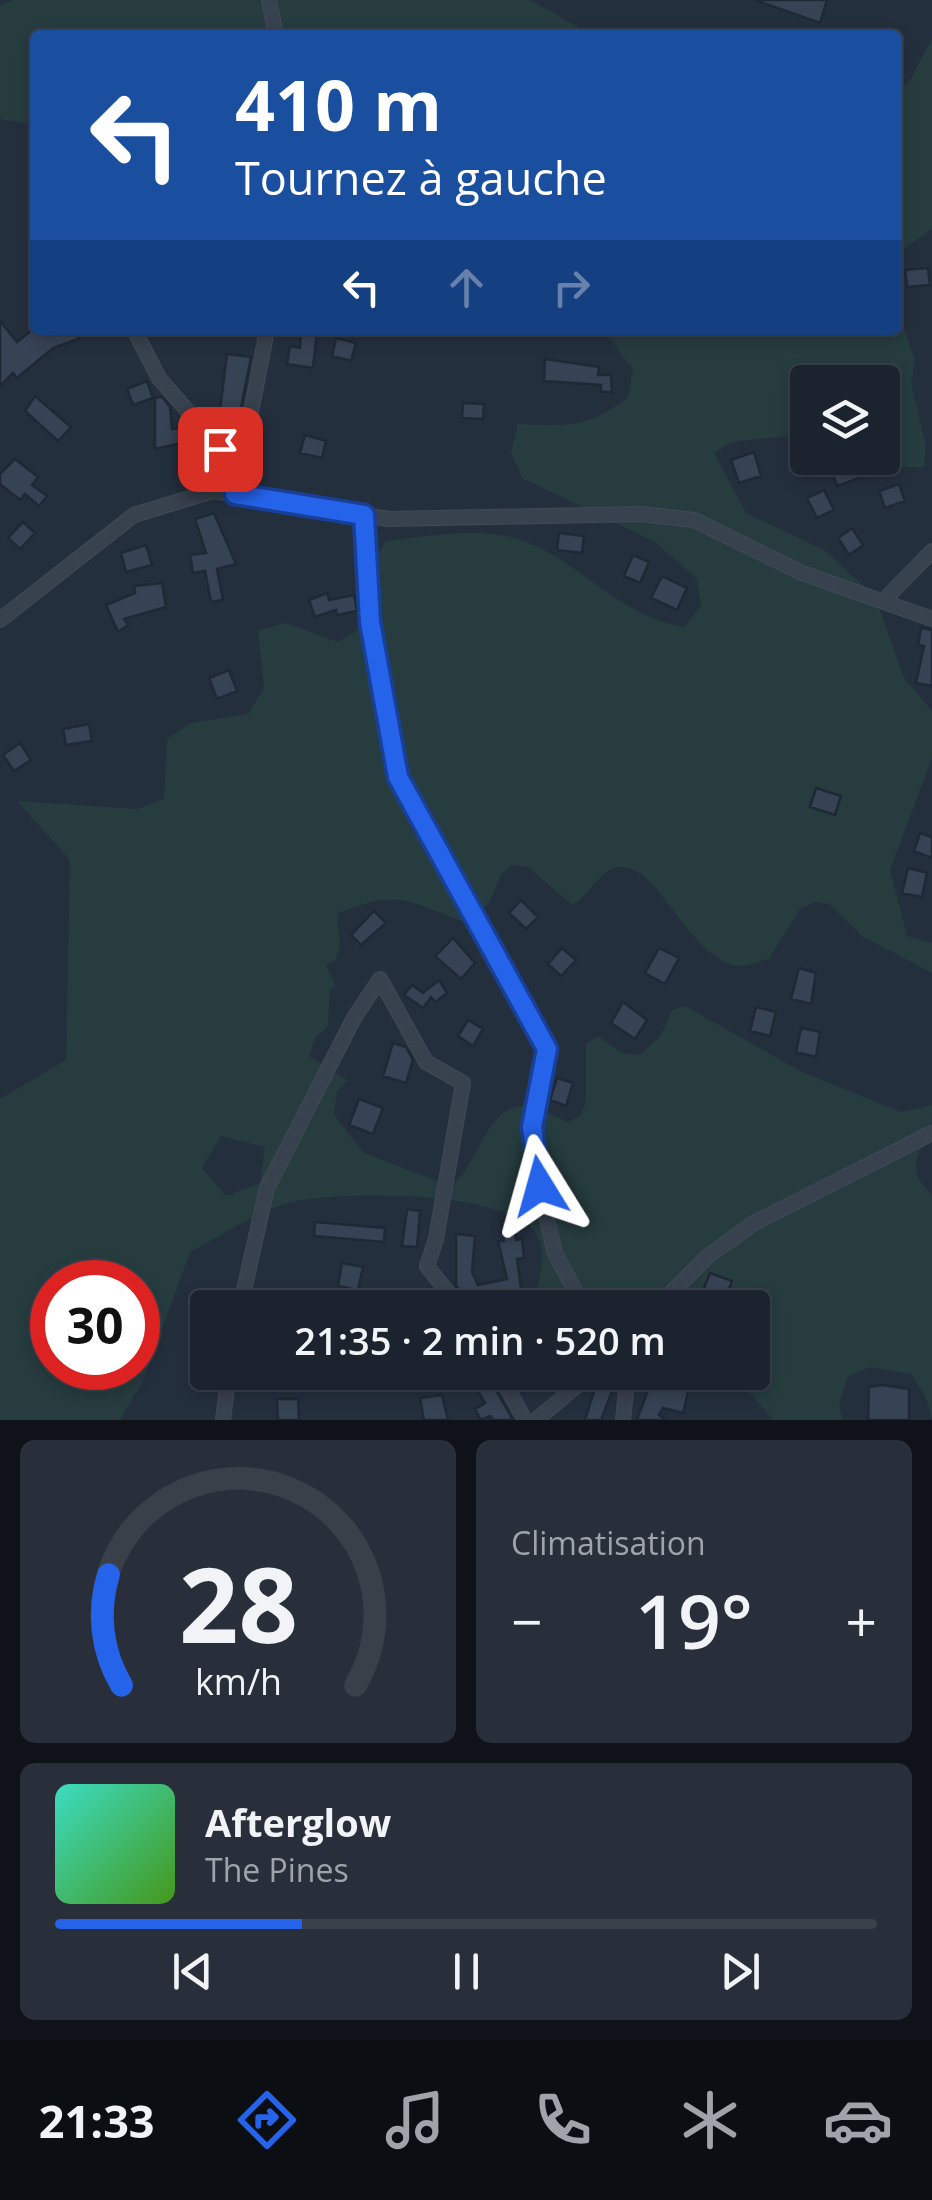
<!DOCTYPE html>
<html lang="fr">
<meta charset="utf-8">
<style>
body{margin:0;font-family:"Open Sans",sans-serif;background:#282f3a;color:#f1f3f6;height:100vh;display:flex;flex-direction:column;font-size:38px;white-space:nowrap}
*{box-sizing:border-box;margin:0}
p{font-size:32px;color:#a0a4aa}
.icon{flex:none;width:55px;height:55px;fill:none;stroke:currentColor;stroke-width:2;stroke-linecap:round;stroke-linejoin:round}
.map{position:relative;height:1420px;overflow:hidden}
.sheet{display:flex;flex-direction:column;gap:20px;padding:20px;background:#0f1319;flex:1}
.sheet>*{flex:none}
.banner{position:absolute;left:30px;top:30px;width:872px;height:305px;border-radius:10px;box-shadow:0 5px 15px #0003,0 0 0 2px #39404a;background:#1a4fa0;color:#fff;overflow:hidden}
.tools{position:absolute;left:790px;top:365px;display:grid;gap:20px}
.tools a{display:grid;place-items:center;width:110px;height:110px;border-radius:10px;background:#1b232e;box-shadow:0 5px 15px #0003,0 0 0 2px #39404a;font-size:50px}
.speed{position:absolute;left:30px;top:1260px;display:flex;gap:20px;font-size:50px;font-weight:700;text-align:center}
.speed>*{display:grid;place-content:center;width:130px;height:130px;border-radius:50%;background:#1b232e;box-shadow:0 5px 15px #0003,0 0 0 2px #39404a;line-height:1}
.speed .limit{border:15px solid #d22;background:#fff;color:#111}
.pin{position:absolute;display:grid;place-items:center;width:85px;height:85px;color:#fff;margin:-42px;border-radius:20px;box-shadow:0 5px 15px #0006}
.me{position:absolute;width:110px;margin:-55px;rotate:352deg;stroke-linejoin:round;filter:drop-shadow(0 0 8px #0008)}
.turn{display:flex;align-items:center;gap:35px;height:210px;padding:0 40px;font-size:45px}
.turn .icon{width:130px;height:130px;stroke-width:2.5}
.turn b{display:block;font-size:70px;line-height:85px}
.lanes{display:flex;align-items:center;height:95px;padding:0 40px;background:#0003;justify-content:center;gap:50px;direction:ltr}
.lanes .off{opacity:.35}
.big{font-size:75px;font-weight:600;line-height:1.1}
.sheet .card{flex:1;display:flex;flex-direction:column;justify-content:center;gap:15px;min-width:0;padding:0 35px;border-radius:15px;background:#282f3a}
.sheet .dial{align-items:center;gap:0}
.dial svg{height:260px;overflow:visible;fill:none;stroke:#39404a;stroke-width:7;stroke-linecap:round;text-anchor:middle}
.dial text{fill:#f1f3f6;stroke:none}
.song{display:flex;align-items:center;gap:30px}
.cover{width:120px;height:120px;border-radius:15px;background:linear-gradient(135deg,hsl(170 70% 55%),hsl(100 70% 35%))}
.played{height:10px;border-radius:5px;background:linear-gradient(90deg,#2563eb 30%,#39404a 30%)}
.keys{display:flex;justify-content:space-around;direction:ltr}
.heat{display:flex;justify-content:space-between;align-items:center;font-size:55px;direction:ltr}
.sheet .tiles{flex:1;display:grid;gap:20px;grid-template-columns:1fr 1fr}
.card:last-child{grid-column:span 2}
.trip{position:absolute;left:190px;top:1290px;width:580px;height:100px;border-radius:10px;background:#1b232e;box-shadow:0 5px 15px #0003,0 0 0 2px #39404a;font-weight:600;line-height:100px;text-align:center}
.menu{display:flex;height:160px;justify-content:space-around;align-items:center;background:#0b0e12;color:#a0a4aa}
.menu .icon{width:70px;height:70px}
.menu .on{color:#2563eb}
.menu b{font-size:45px;color:#f1f3f6}
.map>svg:first-child{display:block}
.green{fill:#263c3f;fill-rule:evenodd}
.building{fill:#364354;stroke:#1f2835;stroke-width:2.5}
.lines{fill:none;stroke-linecap:round;stroke-linejoin:round}
.minor-casing{stroke:#414a57;stroke-width:16}
.minor{stroke:#38414e;stroke-width:14}
.route-casing{stroke:#184099;stroke-width:25}
.route{stroke:#2563eb;stroke-width:18}
</style>
<div class="map">
<svg width="932" height="1420" viewBox="0 0 932 1420">
<rect width="100%" height="100%" fill="#242f3e"/>
<path class="green" d="M13 0H530L592 35H35V125L0 119V5Z
M932 39V229L898 253V92L910 80Z
M898 309 915 361 911 383 926 446 924 467H903L871 458H882V382H808L807 438 797 435 732 442 714 453 746 513 826 551 875 597 904 678 932 711V758L890 870 907 936 932 943V973L862 936 829 904 814 902 800 909 769 959C760 961 747 967 738 966 689 959 659 864 620 867 600 868 590 896 572 905L528 867 512 865 501 875 489 903 467 923C406 901 399 888 337 914L340 945 336 960 326 965 336 987 330 990 328 1026 315 1038 309 1056 348 1081 337 1091 334 1115 364 1153 450 1186C478 1170 488 1096 530 1107 543 1110 556 1117 568 1122L580 1116 586 1102V1044L598 1036 622 1053 639 1055 660 1037 672 1010 685 1006 802 1072 901 1112 932 1105C932 1111 932 1124 931 1129 918 1156 904 1168 932 1195V1420L926 1398 911 1374 870 1367 848 1376 839 1404 843 1420H773L745 1387 717 1373 752 1372V1308L536 1307C534 1285 548 1262 539 1239 518 1189 341 1191 293 1202 258 1210 222 1236 190 1252L143 1381 120 1420H0V1099L66 1060 70 860 17 801 137 809 164 799 167 739 191 723 248 714 264 688 258 631 285 623 338 642 363 627 372 564 386 541C431 536 481 525 524 541 581 562 620 617 684 627L701 606 697 579 655 542 522 478 511 452 518 424C568 426 587 429 628 397L633 369 603 330H898ZM221 1136 265 1147 260 1183 226 1196 202 1168ZM52 1282H138V1368H52Z"/>
<path class="building" d="M755 0H827L820 23Z
M928 268 930 285 907 287 905 270Z
M0 321 17 342 32 330H74L78 339 53 348 17 378 13 373 0 386Z
M301 331 317 332 313 368 287 364 290 346 300 348Z
M336 338 356 343 351 361 332 356Z
M227 354 251 357 239 418H219Z
M545 359 599 367 598 375H611L612 392H601V385L544 381Z
M147 381 153 398 133 405 127 389Z
M35 396 71 427 58 441 25 411Z
M162 397 170 407 172 429 180 428 182 443 155 449V398Z
M463 403 484 404 483 419 462 418Z
M305 435 326 441 322 458 300 453Z
M754 452 761 476 739 483 731 460Z
M855 458 862 477 837 486 830 466Z
M15 459 38 477 32 485 47 496 39 506 25 494 20 500 0 484V474Z
M899 484 905 501 885 508 879 491Z
M824 490 834 510 817 518 807 498Z
M214 513 236 564 217 569 223 600 211 602 205 571 193 573 190 555 206 553 195 519Z
M23 522 35 533 20 549 8 538Z
M852 528 863 545 849 555 838 538Z
M559 533 584 536 582 553 557 550Z
M146 545 152 565 126 572 121 553Z
M633 555 649 562 640 583 624 576Z
M662 576 687 588 677 610 651 598Z
M162 583 166 607 124 619 128 625 118 632 106 605 135 593 134 586Z
M327 593 329 600 354 595 357 611 337 615 336 610 315 617 309 600Z
M921 628 932 630V686L916 683 924 646 918 645Z
M229 670 237 691 217 699 209 678Z
M89 724 92 741 66 745 63 729Z
M20 743 31 760 14 771 3 755Z
M816 788 841 796 835 815 810 807Z
M920 833 932 837V858L914 851Z
M908 868 927 873 922 897 902 893Z
M521 900 538 917 526 929 509 913Z
M374 911 386 923 361 945 351 935Z
M453 938 475 963 461 979 435 956Z
M562 948 576 960 561 976 548 964Z
M659 948 679 958 665 984 645 973Z
M799 968 816 973 811 1004 791 999Z
M439 980 447 993 435 1002 431 997 423 1008 404 995 412 985 423 993Z
M623 1002 647 1020 635 1039 611 1023Z
M756 1007 776 1012 770 1036 750 1031Z
M468 1020 483 1029 473 1046 458 1036Z
M801 1028 820 1032 816 1057 796 1052Z
M393 1043 406 1047 413 1060 406 1083 383 1076Z
M557 1078 573 1083 566 1106 550 1100Z
M359 1099 383 1108 373 1134 349 1125Z
M407 1209 420 1211 417 1247 402 1246Z
M513 1220 516 1240 522 1239 524 1258 517 1259 521 1289 496 1292 498 1308H479L456 1286V1234L475 1236 472 1272 478 1285 507 1279 498 1241H504L501 1222Z
M315 1222 385 1228 384 1242 314 1236Z
M342 1263 363 1267 358 1290 338 1286Z
M710 1273 732 1281 724 1303 701 1295Z
M510 1372H553L520 1390Z
M648 1372H672L668 1383 689 1388 683 1413 663 1408 659 1415 665 1420H637L650 1385 644 1383Z
M492 1383 513 1420H493L490 1416 481 1420 475 1409 485 1403 478 1391Z
M596 1385 612 1391 601 1420H585Z
M882 1385 909 1389V1420H868L869 1387Z
M442 1395 448 1420H424L420 1398Z
M277 1399H298L299 1420H278Z"/>
<g class="lines">
<g class="minor-casing">
<path id="minor" d="M269 0 276 35
M134 330 159 378 240 472
M235 494 267 330
M364 515 370 622 398 777 547 1049 532 1127 533 1160 555 1253 584 1308
M884 600 932 551
M0 620 134 515 213 491 389 519 641 514 694 520 802 573 932 619
M240 1308 267 1188 354 1018 380 979 426 1062 463 1083 436 1239 427 1266 460 1308
M656 1308 708 1256 754 1223 932 1133
M498 1372 525 1420
M223 1420 229 1372
M536 1420 593 1372
M623 1420 628 1372"/>
</g>
<use href="#minor" class="minor"/>
</g>
<g class="lines">
<g class="route-casing">
<path id="route" d="M220 449 240 472 235 494 364 515 370 622 398 777 547 1049 532 1127 540 1186"/>
</g>
<use href="#route" class="route"/>
</g>
</svg>
<div class="tools">
<a><svg class="icon" aria-label="layers" viewBox="0 0 24 24"><path d="M12 4l9 5-9 5-9-5zM3 14l9 5 9-5"/></svg></a>
</div>
<div class="speed"><div class="limit">30</div></div>
<div class="pin" style="left:220px;top:449px;background:#d93025"><svg class="icon" aria-label="arrive" viewBox="0 0 24 24"><path d="M6 21V4h12l-3 4 3 4H6"/></svg></div>
<svg class="me" style="left:540px;top:1186px" viewBox="-20 -20 40 40"><path d="M0-17L14 15 0 8-14 15z" fill="#2563eb" stroke="#fff" stroke-width="4"/></svg>
<div class="trip">21:35 · 2 min · 520 m</div>
<div class="banner">
<div class="turn"><svg class="icon" aria-label="left" viewBox="0 0 24 24"><path d="M17 20v-9H6M10 6l-5 5 5 5"/></svg><div><b>410 m</b>Tournez à gauche</div></div>
<div class="lanes"><svg class="icon" aria-label="left" viewBox="0 0 24 24"><path d="M17 20v-9H6M10 6l-5 5 5 5"/></svg><svg class="icon off" aria-label="ahead" viewBox="0 0 24 24"><path d="M12 20V5M6 11l6-6 6 6"/></svg><svg class="icon off" aria-label="right" viewBox="0 0 24 24"><path d="M7 20v-9h11M14 6l5 5-5 5"/></svg></div>
</div>
</div>
<section class="sheet">
<div class="tiles">
<div class="card dial"><svg viewBox="0 0 100 80">
<path d="M14 69A42 42 0 1 1 86 69"/>
<path d="M14 69A42 42 0 0 1 10 35" stroke="#2563eb"/>
<text x="50" y="56" font-size="32" font-weight="700">28</text>
<text x="50" y="72" font-size="11">km/h</text>
</svg></div>
<div class="card"><p>Climatisation</p>
<div class="heat"><a>−</a><b class="big">19°</b><a>+</a></div>
</div>
<div class="card">
<div class="song"><i class="cover"></i><div><b>Afterglow</b><p>The Pines</p></div></div>
<div class="played"></div>
<div class="keys"><svg class="icon" aria-label="previous" viewBox="0 0 24 24"><path d="M18 5L8 12l10 7zM5 5v14"/></svg><svg class="icon" aria-label="pause" viewBox="0 0 24 24"><path d="M8 5v14M16 5v14"/></svg><svg class="icon" aria-label="next" viewBox="0 0 24 24"><path d="M6 5l10 7-10 7zM19 5v14"/></svg></div>
</div>
</div>
</section>
<nav class="menu">
<b>21:33</b>
<svg class="icon on" aria-label="directions" viewBox="0 0 24 24"><path d="M12 3l9 9-9 9-9-9zM9 14v-3h6M13 9l2 2-2 2"/></svg>
<svg class="icon" aria-label="music" viewBox="0 0 24 24"><path d="M9 18V5l10-2v13"/><circle cx="6" cy="18" r="3"/><circle cx="16" cy="16" r="3"/></svg>
<svg class="icon" aria-label="phone" viewBox="0 0 24 24"><path d="M5 4h4l2 5-3 2q2 4 5 5l2-3 5 2v4C11 20 4 13 5 4z"/></svg>
<svg class="icon" aria-label="climate" viewBox="0 0 24 24"><path d="M12 3v18M4 7l16 10M4 17L20 7"/></svg>
<svg class="icon" aria-label="car" viewBox="0 0 24 24"><path d="M5 17H2v-5l4-1 3-4h7l3 4 3 1v5h-3M9 17h6M6 11h13"/><circle cx="7" cy="17" r="2"/><circle cx="17" cy="17" r="2"/></svg>
</nav>
